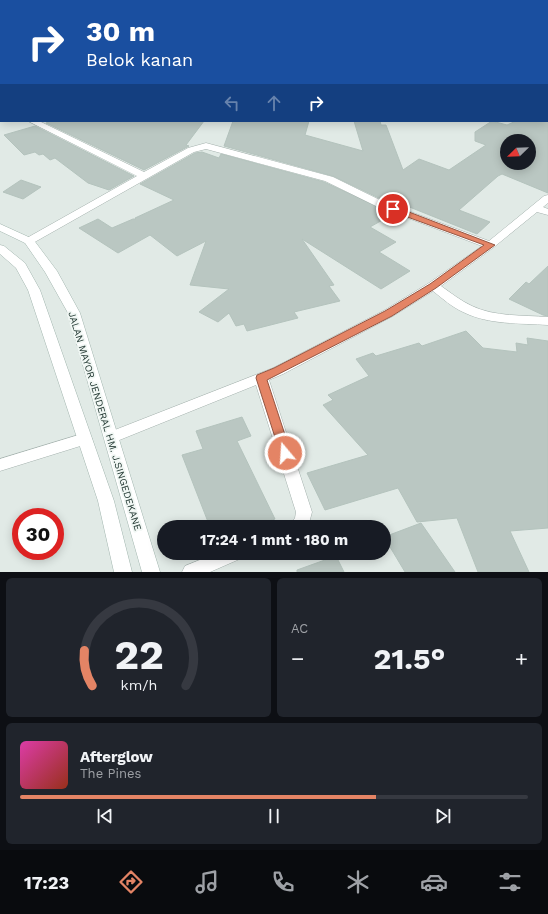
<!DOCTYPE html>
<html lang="id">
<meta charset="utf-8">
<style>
body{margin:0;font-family:"Work Sans",sans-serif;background:#20242c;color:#f1f3f6;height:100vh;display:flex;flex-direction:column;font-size:15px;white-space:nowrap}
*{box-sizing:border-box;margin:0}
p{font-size:13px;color:#9ea1a6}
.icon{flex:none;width:22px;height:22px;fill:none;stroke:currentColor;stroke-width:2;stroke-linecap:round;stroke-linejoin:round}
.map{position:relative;height:572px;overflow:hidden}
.panel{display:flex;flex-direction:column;gap:6px;padding:6px;background:#0d0f14;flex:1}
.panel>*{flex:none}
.guide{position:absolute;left:0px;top:0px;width:548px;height:122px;box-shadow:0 2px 10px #0003;background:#1a4fa0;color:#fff;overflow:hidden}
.needle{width:26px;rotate:247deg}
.controls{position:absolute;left:500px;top:134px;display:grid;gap:8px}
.controls a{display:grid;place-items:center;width:36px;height:36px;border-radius:50%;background:#171b24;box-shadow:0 2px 10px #0003;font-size:20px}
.speed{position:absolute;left:12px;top:508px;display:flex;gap:8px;font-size:20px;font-weight:700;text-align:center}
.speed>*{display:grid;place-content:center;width:52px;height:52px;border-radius:50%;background:#171b24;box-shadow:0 2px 10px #0003;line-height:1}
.speed .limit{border:6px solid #d22;background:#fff;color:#111}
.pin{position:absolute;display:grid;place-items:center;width:34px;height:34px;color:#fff;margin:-17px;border:2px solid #fff;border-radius:50%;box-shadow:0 1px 4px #0007}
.me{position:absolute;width:44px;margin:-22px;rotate:342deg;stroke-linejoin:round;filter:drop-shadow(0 0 3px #0008)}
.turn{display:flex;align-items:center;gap:14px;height:84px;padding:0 20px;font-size:18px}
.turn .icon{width:52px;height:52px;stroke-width:2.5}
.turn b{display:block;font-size:28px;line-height:34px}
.lanes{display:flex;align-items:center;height:38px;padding:0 20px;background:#0003;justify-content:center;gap:20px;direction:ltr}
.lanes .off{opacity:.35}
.big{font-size:30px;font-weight:700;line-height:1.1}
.panel .widget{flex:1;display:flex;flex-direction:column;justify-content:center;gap:6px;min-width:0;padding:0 14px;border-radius:6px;background:#20242c}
.panel .dial{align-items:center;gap:0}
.dial svg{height:104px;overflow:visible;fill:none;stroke:#363941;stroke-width:7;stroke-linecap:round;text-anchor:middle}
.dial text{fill:#f1f3f6;stroke:none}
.song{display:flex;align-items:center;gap:12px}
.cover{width:48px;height:48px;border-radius:6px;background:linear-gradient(135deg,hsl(320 70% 55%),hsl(10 70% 35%))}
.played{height:4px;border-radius:2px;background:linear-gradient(90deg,#e48465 70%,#363941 70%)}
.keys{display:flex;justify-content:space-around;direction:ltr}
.heat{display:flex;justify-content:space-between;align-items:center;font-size:22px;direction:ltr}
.panel .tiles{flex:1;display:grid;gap:6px;grid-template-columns:1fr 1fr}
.widget:last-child{grid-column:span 2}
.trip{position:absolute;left:157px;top:520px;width:234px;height:40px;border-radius:20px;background:#171b24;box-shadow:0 2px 10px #0003;font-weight:700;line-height:40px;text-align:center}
.menu{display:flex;height:64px;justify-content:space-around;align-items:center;background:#090b0e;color:#9ea1a6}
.menu .icon{width:28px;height:28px}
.menu .current{color:#e48465}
.menu b{font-size:18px;color:#f1f3f6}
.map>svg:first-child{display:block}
.building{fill:#bac7c2;stroke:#b4c3bd;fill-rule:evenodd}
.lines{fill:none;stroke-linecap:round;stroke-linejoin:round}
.street-casing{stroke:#a4b1ad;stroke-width:1}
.secondary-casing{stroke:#a1b5ae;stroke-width:1}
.street{fill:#fff;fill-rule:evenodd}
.secondary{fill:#fff;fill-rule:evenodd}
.route{fill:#e48465;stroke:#945642}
.labels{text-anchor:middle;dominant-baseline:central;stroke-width:3.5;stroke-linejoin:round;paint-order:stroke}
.street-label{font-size:10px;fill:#233933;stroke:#f1f7f4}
</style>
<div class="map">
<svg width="548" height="572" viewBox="0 0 548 572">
<rect width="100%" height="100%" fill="#e1eae6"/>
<path class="building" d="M51 121H204L186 145 189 146 144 170 46 123Z
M233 121H309L305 135 363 151 354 121H380L381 125H386L403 170 419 159 449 170 486 145 475 141V132L492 121 507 125 516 121H548V193L502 174 498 176 459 210 490 222 477 234 407 206 404 208 385 201 333 176 224 146ZM507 141H529V163H507Z
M35 126 134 176 109 190 88 183 55 158 50 160 43 154 39 155 35 152 24 155 4 135Z
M202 152 219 158 221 154 324 182 393 214 370 227 396 242 379 252 410 271 381 289 302 239 334 285 329 286 340 301 294 312 298 318 247 331 244 324 236 326 229 313 218 322 199 312 229 289 190 285 206 241 177 256 150 235 118 253 79 228 98 219 112 228 133 219H136L135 218 174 200 140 184 195 153Z
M21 180 41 187 23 199 3 192Z
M548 266V316L543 315 509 299 526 282 529 284Z
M466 331 483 348 517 352 516 343 528 345 527 338 548 341V528L510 531 529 572H478L457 518 417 522 398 488 325 510 307 473 368 455 323 405 333 400 328 395 369 376 356 359 373 353 376 356 419 343 422 346Z
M242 417 251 436 237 441 275 519 251 527H210L182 455 203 449 196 431Z
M421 523 455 572H405L384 537Z
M336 556 344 572H297V570Z"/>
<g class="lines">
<g class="street-casing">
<path id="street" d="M122 0H129V1H122Z
M219 0H227L219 1Z
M456 0H465V1H456Z
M548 99V105L547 106V100Z
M0 102H1V108H0Z
M28 121H39L144 172 188 148 206 143 333 177 384 202 489 241 544 196 548 195V203L543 207 548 209V215L537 212 494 247 441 286C451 293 461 301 472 306 495 317 523 315 548 317V325C520 323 489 325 463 312 452 307 443 299 433 291L393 316 283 374 269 380 312 512 308 527H288L295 518 296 512 256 385 117 441 112 443 107 441 105 437 107 433 273 368 385 310 429 283 482 246 376 206 325 181 206 149 194 152 33 243H25L23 241 25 239 137 176Z
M85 433 90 435 92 439 90 443 0 471V459Z
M217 553H245L242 558 210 572H182L185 566Z"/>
</g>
<g class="secondary-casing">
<path id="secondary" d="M0 224 33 239 57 271 80 313 160 572H142L68 313 45 272 25 243 0 231Z
M0 245 4 246 25 263 40 290 114 501 132 572H114L98 501 28 290 16 268 0 254Z"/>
</g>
<use href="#street" class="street"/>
<use href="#secondary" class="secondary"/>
</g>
<path class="route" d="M391 207H396L495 245 436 288 392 316 267 380 291 453 289 456H281L256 378 257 375 274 368 385 311 430 284 484 245 391 211Z"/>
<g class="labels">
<g class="street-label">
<text transform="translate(105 421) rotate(73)">JALAN MAYOR JENDERAL HM. J.SINGEDEKANE</text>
</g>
</g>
</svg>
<div class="controls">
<a><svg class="needle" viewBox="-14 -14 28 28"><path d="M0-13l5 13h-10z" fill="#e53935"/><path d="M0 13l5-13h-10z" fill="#9ea1a6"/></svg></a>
</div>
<div class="speed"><div class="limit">30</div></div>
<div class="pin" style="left:393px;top:209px;background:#d93025"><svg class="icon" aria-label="arrive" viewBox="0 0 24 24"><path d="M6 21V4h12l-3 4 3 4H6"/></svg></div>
<svg class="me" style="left:285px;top:453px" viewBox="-20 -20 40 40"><circle r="17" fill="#e48465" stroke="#fff" stroke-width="3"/><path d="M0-11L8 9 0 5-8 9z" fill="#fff"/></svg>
<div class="trip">17:24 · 1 mnt · 180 m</div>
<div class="guide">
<div class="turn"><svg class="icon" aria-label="right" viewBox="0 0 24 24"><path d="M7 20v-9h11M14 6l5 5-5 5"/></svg><div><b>30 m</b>Belok kanan</div></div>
<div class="lanes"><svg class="icon off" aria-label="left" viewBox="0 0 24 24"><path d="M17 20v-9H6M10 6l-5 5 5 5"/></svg><svg class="icon off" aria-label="ahead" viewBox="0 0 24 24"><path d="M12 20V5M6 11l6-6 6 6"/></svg><svg class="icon" aria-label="right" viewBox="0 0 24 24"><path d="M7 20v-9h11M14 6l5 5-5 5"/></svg></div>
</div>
</div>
<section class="panel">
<div class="tiles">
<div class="widget dial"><svg viewBox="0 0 100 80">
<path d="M14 69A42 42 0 1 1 86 69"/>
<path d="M14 69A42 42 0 0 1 8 42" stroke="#e48465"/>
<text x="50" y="56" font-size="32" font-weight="700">22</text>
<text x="50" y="72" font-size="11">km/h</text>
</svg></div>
<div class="widget"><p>AC</p>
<div class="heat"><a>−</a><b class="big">21.5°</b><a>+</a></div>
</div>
<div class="widget">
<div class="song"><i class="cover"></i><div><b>Afterglow</b><p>The Pines</p></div></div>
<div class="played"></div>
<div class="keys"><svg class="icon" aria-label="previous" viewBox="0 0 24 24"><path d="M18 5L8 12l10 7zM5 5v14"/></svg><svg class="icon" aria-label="pause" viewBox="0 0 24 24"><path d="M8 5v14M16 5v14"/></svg><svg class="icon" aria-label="next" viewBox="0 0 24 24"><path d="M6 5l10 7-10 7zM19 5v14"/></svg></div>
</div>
</div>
</section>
<nav class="menu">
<b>17:23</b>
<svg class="icon current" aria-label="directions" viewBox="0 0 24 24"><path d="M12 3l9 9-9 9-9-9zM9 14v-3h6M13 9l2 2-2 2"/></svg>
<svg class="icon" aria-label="music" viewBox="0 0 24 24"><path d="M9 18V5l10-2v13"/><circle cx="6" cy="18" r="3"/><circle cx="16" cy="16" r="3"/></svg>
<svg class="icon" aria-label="phone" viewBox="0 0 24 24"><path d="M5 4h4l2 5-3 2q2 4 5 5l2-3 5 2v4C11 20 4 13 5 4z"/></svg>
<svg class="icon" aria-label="climate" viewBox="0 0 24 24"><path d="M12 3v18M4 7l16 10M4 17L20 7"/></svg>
<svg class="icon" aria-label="car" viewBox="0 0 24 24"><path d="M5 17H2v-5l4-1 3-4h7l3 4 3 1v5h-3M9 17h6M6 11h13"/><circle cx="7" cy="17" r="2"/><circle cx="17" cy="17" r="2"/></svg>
<svg class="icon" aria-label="filters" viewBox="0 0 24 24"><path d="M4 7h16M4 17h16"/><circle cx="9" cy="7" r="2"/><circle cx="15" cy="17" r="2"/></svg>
</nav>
